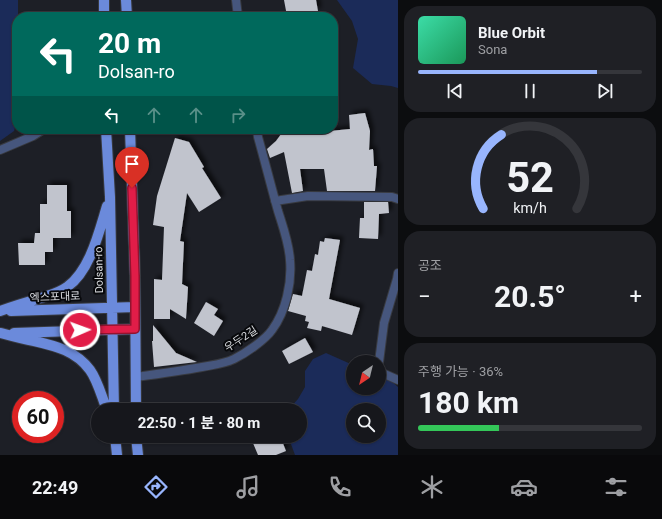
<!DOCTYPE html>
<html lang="ko">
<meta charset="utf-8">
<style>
body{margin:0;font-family:Roboto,"Noto Sans KR",sans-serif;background:#1f2025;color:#f1f3f6;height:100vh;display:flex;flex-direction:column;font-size:15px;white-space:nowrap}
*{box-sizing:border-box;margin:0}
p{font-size:13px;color:#9e9fa3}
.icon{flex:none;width:22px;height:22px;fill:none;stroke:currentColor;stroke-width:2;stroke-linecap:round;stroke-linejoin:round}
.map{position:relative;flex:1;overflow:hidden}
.drawer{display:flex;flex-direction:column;gap:6px;padding:6px;background:#0c0d0f;width:264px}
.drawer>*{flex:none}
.hud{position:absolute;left:12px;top:12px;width:326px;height:122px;border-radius:16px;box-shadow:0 1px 3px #0004,0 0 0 1px #35363b;background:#00695c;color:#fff;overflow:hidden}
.needle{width:26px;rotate:215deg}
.tools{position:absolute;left:346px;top:355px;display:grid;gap:8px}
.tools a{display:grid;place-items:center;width:40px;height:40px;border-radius:50%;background:#16171c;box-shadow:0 1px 3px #0004,0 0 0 1px #35363b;font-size:20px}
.speed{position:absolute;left:12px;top:391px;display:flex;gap:8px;font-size:20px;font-weight:700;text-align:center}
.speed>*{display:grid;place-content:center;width:52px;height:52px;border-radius:50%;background:#16171c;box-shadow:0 1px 3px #0004,0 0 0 1px #35363b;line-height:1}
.speed .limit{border:6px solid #d22;background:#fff;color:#111}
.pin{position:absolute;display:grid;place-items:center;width:34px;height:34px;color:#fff;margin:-41px -17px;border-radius:50% 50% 50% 0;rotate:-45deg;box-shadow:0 0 4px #0007}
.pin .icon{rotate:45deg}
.me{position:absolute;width:44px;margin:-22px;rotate:88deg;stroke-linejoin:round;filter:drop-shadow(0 0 3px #0008)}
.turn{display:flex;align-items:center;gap:14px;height:84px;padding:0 20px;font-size:18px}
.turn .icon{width:52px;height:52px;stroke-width:2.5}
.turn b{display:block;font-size:28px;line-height:34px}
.lanes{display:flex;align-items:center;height:38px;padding:0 20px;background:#0003;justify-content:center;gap:20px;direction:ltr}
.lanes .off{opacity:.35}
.big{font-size:30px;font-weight:700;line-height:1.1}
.drawer .card{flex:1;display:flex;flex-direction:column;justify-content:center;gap:6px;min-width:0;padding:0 14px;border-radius:16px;background:#1f2025}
.drawer .dial{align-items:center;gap:0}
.dial svg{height:104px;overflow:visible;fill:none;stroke:#35363b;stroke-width:7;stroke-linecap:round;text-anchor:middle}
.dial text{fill:#f1f3f6;stroke:none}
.song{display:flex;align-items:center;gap:12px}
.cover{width:48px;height:48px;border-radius:6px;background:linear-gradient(135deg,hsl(160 70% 55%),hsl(150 70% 35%))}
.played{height:4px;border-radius:2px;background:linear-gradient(90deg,#98b5fd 80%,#35363b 80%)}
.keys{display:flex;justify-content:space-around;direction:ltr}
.heat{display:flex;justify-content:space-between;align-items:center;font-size:22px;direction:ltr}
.charge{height:6px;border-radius:3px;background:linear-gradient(90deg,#34c759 36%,#35363b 0)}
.trip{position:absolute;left:91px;top:403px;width:216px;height:40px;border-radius:20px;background:#16171c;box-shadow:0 1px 3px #0004,0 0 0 1px #35363b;font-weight:700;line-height:40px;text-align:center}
.tab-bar{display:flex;height:64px;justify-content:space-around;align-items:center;background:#09090b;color:#9e9fa3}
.tab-bar .icon{width:28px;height:28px}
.tab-bar .current{color:#98b5fd}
.tab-bar b{font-size:18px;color:#f1f3f6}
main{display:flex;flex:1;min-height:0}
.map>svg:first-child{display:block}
.green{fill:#1b2b59;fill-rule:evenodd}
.building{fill:#c1c4cd;filter:url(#shadow)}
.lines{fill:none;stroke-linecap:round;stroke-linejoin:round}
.service-casing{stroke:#383a40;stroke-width:10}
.primary-casing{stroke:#383a40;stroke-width:12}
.service{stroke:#46567d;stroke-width:8}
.primary{stroke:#6b8adb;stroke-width:10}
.route-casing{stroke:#92132f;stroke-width:10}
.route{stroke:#e11d48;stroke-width:7}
.labels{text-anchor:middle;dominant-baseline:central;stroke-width:4;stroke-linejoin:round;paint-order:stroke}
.street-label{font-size:11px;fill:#dbdde1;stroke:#08090c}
</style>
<main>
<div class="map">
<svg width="398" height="455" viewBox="0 0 398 455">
<defs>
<filter id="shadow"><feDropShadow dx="3.5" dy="-3.5" stdDeviation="2" flood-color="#0009"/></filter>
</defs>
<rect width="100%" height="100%" fill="#1d1f26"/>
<path class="green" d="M0 0H18V17H17V121L14 131 0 141Z
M337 0H398V88L391 86 372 84 353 68 358 39 352 21Z
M326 353 353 365V388H379V376L390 380 398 387V455H295L288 436H300V410H288L298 399 305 387V371L313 359ZM353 410H379V436H353Z"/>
<path class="building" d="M284 0H316L318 11 287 16Z
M365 113 370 131 369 150 373 149 374 166H377L375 191H327L324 169H300L303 191 292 193 284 152 270 158 267 149 276 141 284 130 310 129V133L350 129 349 115Z
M175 138 189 142 204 167 202 168 221 198 199 212 187 193 180 241 184 242 182 284 188 287 186 319 170 309V319H154V279L162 280 164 227 153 225 157 196Z
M47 185H67V211H71V238H53V252H45V265H19L18 243H34L35 233H40V204H47Z
M364 202H388L389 213 379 214 378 239 359 238 360 218H364Z
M325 238 340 240 329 299 360 308 352 335 322 326 321 331 307 328 309 322 305 321 306 316 288 311 293 294 302 296 307 270 312 271 315 254 318 255 320 241 324 242Z
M206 302 218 309 214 315 223 321 214 336 194 323Z
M153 325 176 353 197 362 154 367 152 341H153Z
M305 338 313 352 289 364 282 351Z
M250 436H280L286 451 276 455H258Z"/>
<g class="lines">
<g class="service-casing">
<path id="service" d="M236 0 238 17
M0 150 33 136 44 129
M275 201 308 196 392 197 398 199
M379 362 384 323 397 279 398 273
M379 370 380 372 398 380
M136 377C158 374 180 371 202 367 212 365 224 364 234 359 246 353 265 340 272 330 286 311 292 283 290 260 289 243 283 227 278 211 271 186 265 162 258 137L257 129"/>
</g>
<g class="primary-casing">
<path id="primary" d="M104 0V17
M126 0 127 17
M106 129 110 197 114 410
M130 129 135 276 136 410
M0 311C14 306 27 302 41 298 50 295 59 293 67 287 90 271 99 232 107 206
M11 311 135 307
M1 333C12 336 23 339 34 341 56 346 76 351 90 370 98 381 102 398 107 410
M14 333 135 329
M115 436 117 455
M136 436 138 455"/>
</g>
<use href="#service" class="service"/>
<use href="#primary" class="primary"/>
</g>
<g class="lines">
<g class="route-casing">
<path id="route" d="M80 330 135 329V276L132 188"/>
</g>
<use href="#route" class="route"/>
</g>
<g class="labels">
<g class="street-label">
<text transform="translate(99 270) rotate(-91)">Dolsan-ro</text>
<text transform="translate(55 297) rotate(-2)">엑스포대로</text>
<text transform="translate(241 339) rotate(-33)">우두2길</text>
</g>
</g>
</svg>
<div class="tools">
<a><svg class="needle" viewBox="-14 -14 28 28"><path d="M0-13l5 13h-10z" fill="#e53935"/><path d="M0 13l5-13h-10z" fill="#9e9fa3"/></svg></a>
<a><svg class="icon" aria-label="search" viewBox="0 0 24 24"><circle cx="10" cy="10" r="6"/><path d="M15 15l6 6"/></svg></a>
</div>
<div class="speed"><div class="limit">60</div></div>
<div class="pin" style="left:132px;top:188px;background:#d93025"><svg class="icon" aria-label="arrive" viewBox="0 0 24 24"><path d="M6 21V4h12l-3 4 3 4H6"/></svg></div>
<svg class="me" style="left:80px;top:330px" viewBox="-20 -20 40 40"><circle r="17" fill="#e11d48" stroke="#fff" stroke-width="3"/><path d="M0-11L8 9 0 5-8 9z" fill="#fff"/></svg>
<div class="trip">22:50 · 1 분 · 80 m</div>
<div class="hud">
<div class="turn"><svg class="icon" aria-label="left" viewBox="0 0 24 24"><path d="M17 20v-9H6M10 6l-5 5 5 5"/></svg><div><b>20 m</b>Dolsan-ro</div></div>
<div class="lanes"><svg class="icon" aria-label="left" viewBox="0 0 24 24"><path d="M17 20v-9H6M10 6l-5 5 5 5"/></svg><svg class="icon off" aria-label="ahead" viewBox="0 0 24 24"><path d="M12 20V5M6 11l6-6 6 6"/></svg><svg class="icon off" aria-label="ahead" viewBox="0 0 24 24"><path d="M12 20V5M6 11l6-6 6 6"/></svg><svg class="icon off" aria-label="right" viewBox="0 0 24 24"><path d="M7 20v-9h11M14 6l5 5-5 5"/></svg></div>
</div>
</div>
<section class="drawer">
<div class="card">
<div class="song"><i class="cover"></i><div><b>Blue Orbit</b><p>Sona</p></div></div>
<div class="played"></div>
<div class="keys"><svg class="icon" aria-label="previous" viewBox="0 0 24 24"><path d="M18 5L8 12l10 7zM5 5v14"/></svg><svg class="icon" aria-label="pause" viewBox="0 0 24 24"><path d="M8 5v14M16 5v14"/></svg><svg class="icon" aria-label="next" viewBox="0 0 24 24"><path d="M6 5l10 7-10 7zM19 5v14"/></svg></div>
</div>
<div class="card dial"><svg viewBox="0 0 100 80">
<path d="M14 69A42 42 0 1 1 86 69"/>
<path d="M14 69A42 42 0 0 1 28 12" stroke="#98b5fd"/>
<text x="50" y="56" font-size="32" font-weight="700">52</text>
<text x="50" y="72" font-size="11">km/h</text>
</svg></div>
<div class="card"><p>공조</p>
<div class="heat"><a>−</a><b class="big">20.5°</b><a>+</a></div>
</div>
<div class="card"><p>주행 가능 · 36%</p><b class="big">180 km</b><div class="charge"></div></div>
</section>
</main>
<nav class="tab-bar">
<b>22:49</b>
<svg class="icon current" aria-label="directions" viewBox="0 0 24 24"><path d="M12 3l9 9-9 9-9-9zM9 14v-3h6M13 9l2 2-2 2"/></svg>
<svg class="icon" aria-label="music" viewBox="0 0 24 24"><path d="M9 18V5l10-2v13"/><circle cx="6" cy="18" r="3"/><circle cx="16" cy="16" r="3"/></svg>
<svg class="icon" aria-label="phone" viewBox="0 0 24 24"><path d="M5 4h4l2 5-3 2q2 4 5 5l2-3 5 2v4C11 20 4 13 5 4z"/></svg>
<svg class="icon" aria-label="climate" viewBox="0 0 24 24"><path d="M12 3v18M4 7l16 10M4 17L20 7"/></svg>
<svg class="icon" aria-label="car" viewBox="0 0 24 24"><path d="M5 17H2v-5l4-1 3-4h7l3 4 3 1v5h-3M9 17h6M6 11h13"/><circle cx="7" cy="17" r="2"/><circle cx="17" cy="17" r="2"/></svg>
<svg class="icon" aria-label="filters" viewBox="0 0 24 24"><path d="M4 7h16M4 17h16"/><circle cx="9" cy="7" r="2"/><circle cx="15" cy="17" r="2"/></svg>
</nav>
